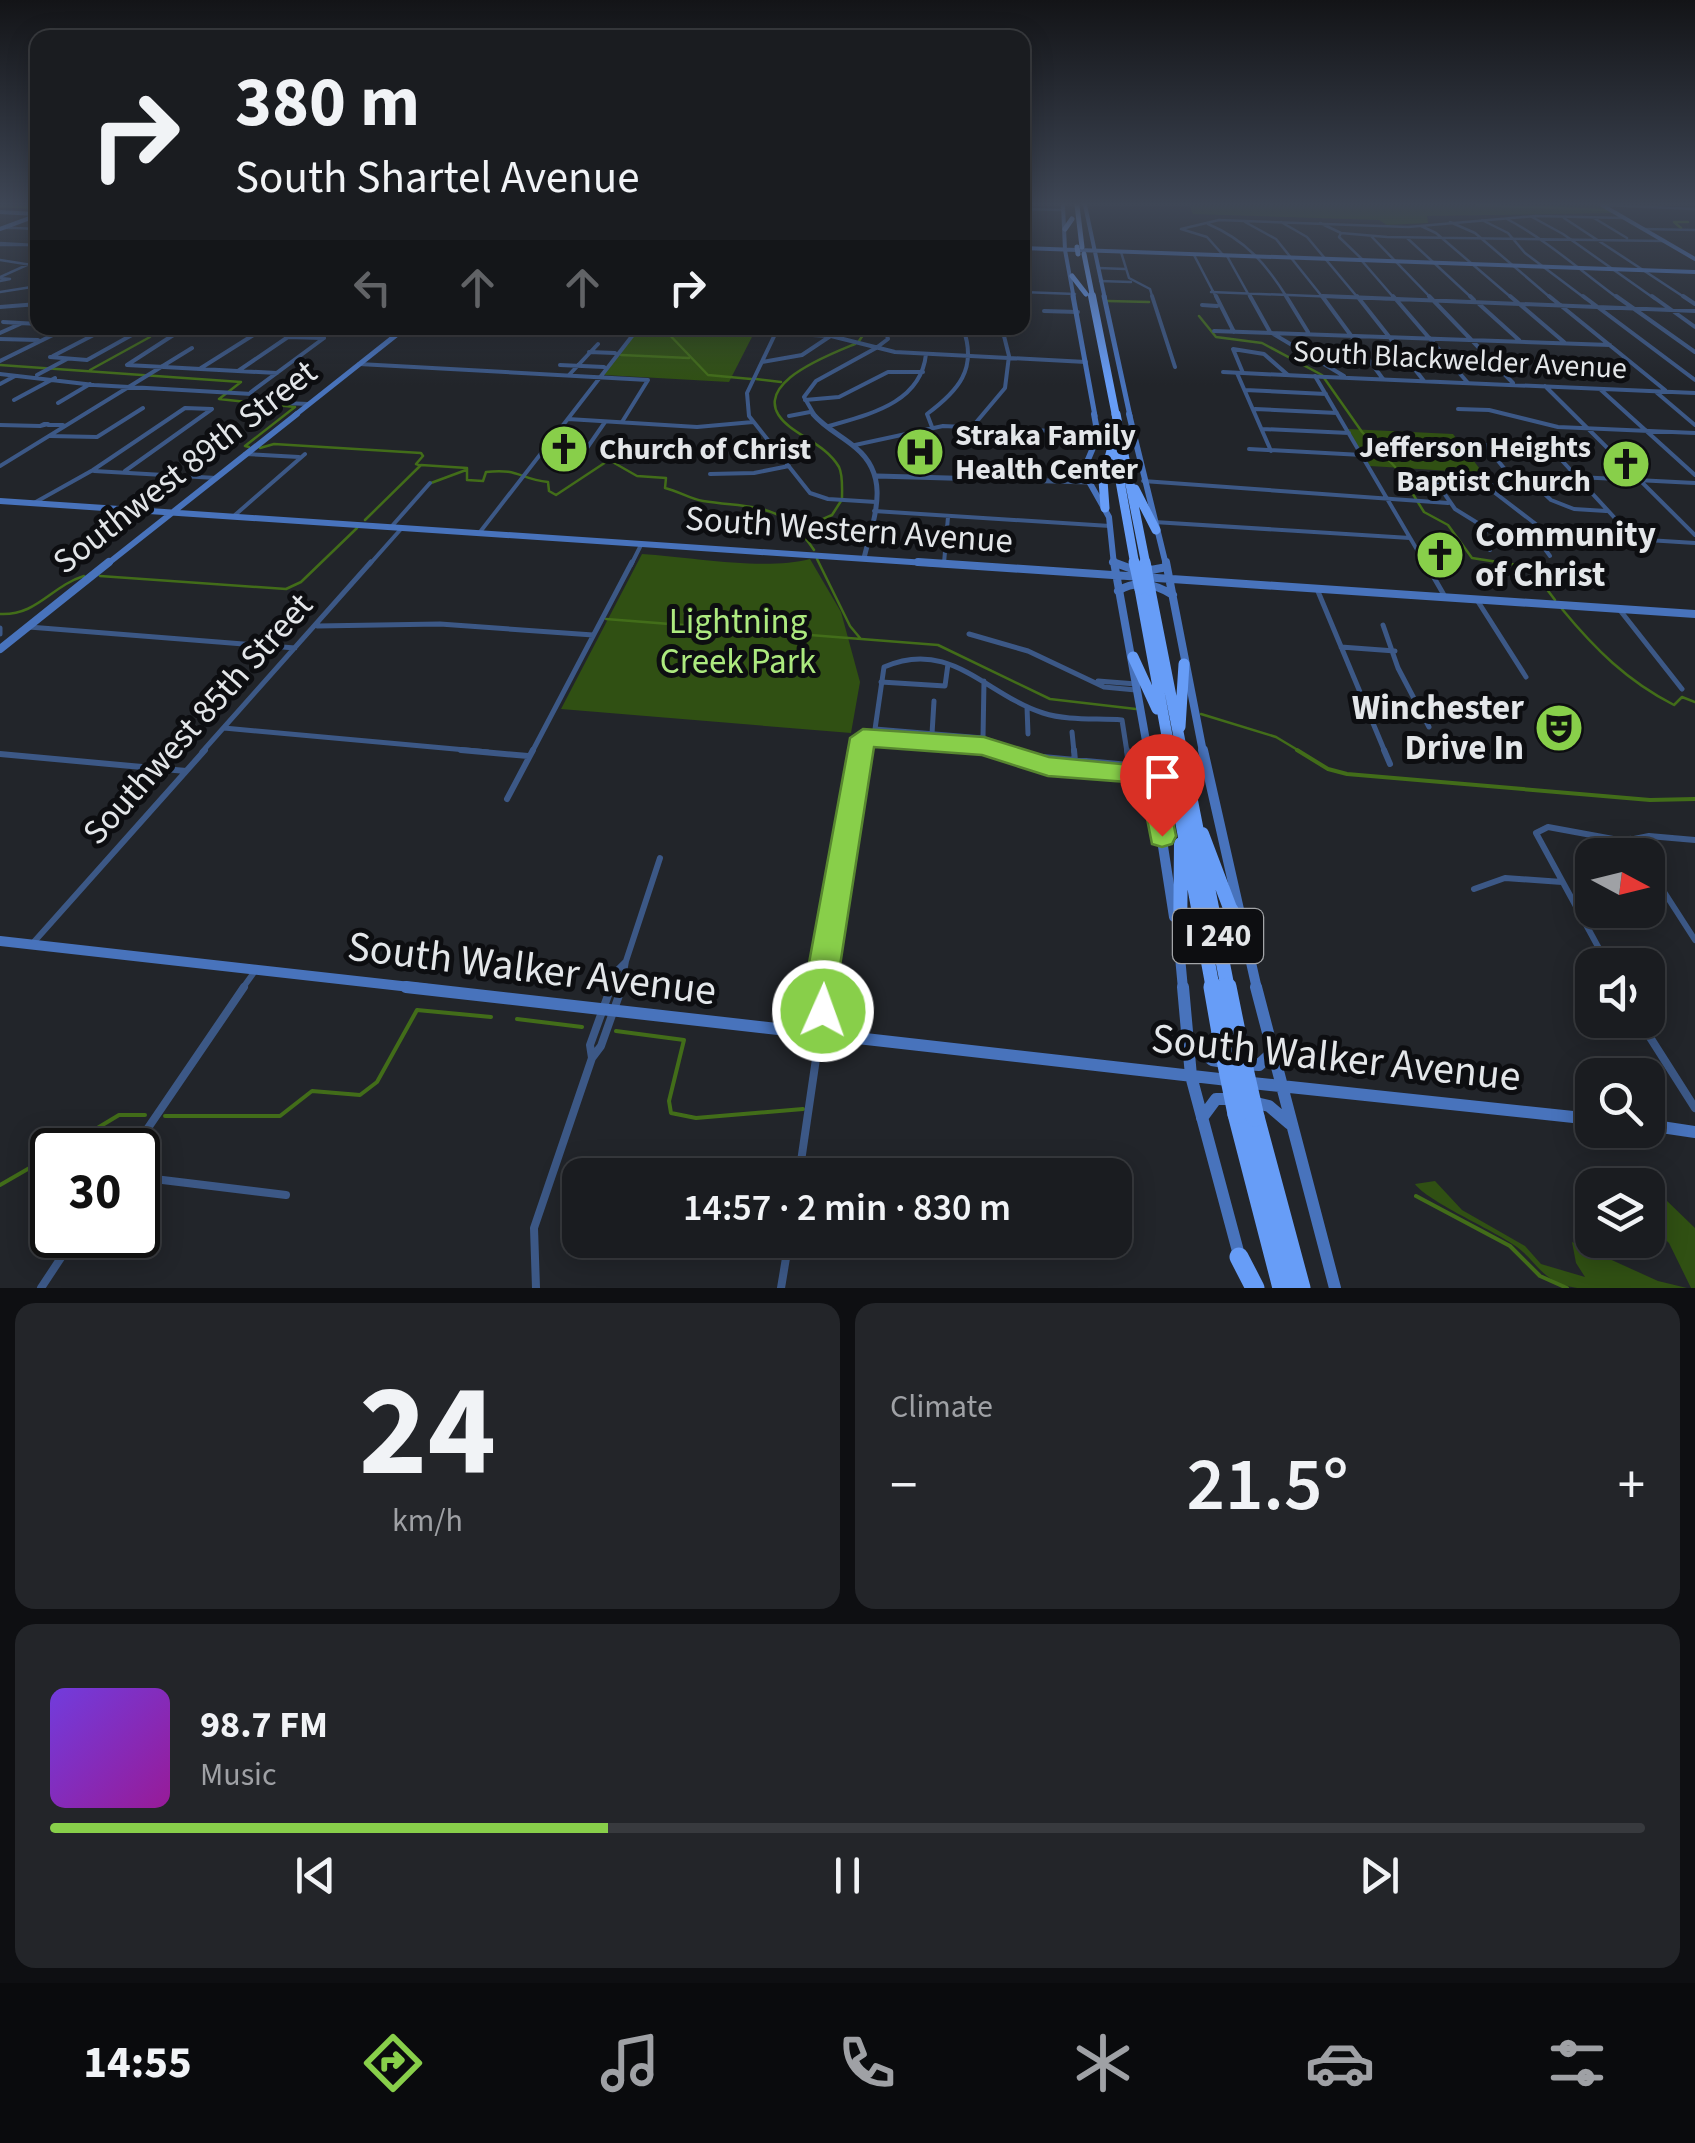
<!DOCTYPE html>
<meta charset="utf-8">
<style>
body{margin:0;font-family:"Source Sans 3",sans-serif;background:#232529;color:#f1f3f6;height:100vh;display:flex;flex-direction:column;font-size:38px;white-space:nowrap}
*{box-sizing:border-box;margin:0}
p{font-size:32px;color:#9fa1a5}
.icon{flex:none;width:55px;height:55px;fill:none;stroke:currentColor;stroke-width:2;stroke-linecap:round;stroke-linejoin:round}
.map{position:relative;height:1288px;overflow:hidden}
.side{display:flex;flex-direction:column;gap:15px;padding:15px;background:#0e0f12;flex:1}
.side>*{flex:none}
.banner{position:absolute;left:30px;top:30px;width:1000px;height:305px;border-radius:20px;box-shadow:0 5px 25px #0003,0 0 0 2px #383a3e;background:#1a1c20;color:#f1f3f6;overflow:hidden}
.needle{width:65px;rotate:97deg}
.tools{position:absolute;left:1575px;top:838px;display:grid;gap:20px}
.tools a{display:grid;place-items:center;width:90px;height:90px;border-radius:20px;background:#1a1c20;box-shadow:0 5px 25px #0003,0 0 0 2px #383a3e;font-size:50px}
.speed{position:absolute;left:30px;top:1128px;display:flex;gap:20px;font-size:50px;font-weight:700;text-align:center}
.speed>*{display:grid;place-content:center;width:130px;height:130px;border-radius:50%;background:#1a1c20;box-shadow:0 5px 25px #0003,0 0 0 2px #383a3e;line-height:1}
.speed .limit{border:5px solid #111;border-radius:15px;background:#fff;color:#111}
.pin{position:absolute;display:grid;place-items:center;width:85px;height:85px;color:#fff;margin:-102px -42px;border-radius:50% 50% 50% 0;rotate:-45deg;box-shadow:0 0 10px #0007}
.pin .icon{rotate:45deg}
.me{position:absolute;width:110px;margin:-55px;rotate:2deg;stroke-linejoin:round;filter:drop-shadow(0 0 8px #0008)}
.turn{display:flex;align-items:center;gap:35px;height:210px;padding:0 40px;font-size:45px}
.turn .icon{width:130px;height:130px;stroke-width:2.5}
.turn b{display:block;font-size:70px;line-height:85px}
.lanes{display:flex;align-items:center;height:95px;padding:0 40px;background:#0003;justify-content:center;gap:50px;direction:ltr}
.lanes .off{opacity:.35}
.big{font-size:75px;font-weight:600;line-height:1.1}
.side .card{flex:1;display:flex;flex-direction:column;justify-content:center;gap:15px;min-width:0;padding:0 35px;border-radius:20px;background:#232529}
.side .dial{align-items:center;gap:0}
.dial b{font-size:130px;line-height:1}
.song{display:flex;align-items:center;gap:30px}
.cover{width:120px;height:120px;border-radius:15px;background:linear-gradient(135deg,hsl(260 70% 55%),hsl(300 70% 35%))}
.played{height:10px;border-radius:5px;background:linear-gradient(90deg,#88cf4a 35%,#383a3e 35%)}
.keys{display:flex;justify-content:space-around;direction:ltr}
.heat{display:flex;justify-content:space-between;align-items:center;font-size:55px;direction:ltr}
.side .tiles{flex:1;display:grid;gap:15px;grid-template-columns:1fr 1fr}
.card:last-child{grid-column:span 2}
.trip{position:absolute;left:562px;top:1158px;width:570px;height:100px;border-radius:20px;background:#1a1c20;box-shadow:0 5px 25px #0003,0 0 0 2px #383a3e;font-weight:600;line-height:100px;text-align:center}
.dock{display:flex;height:160px;justify-content:space-around;align-items:center;background:#0a0b0d;color:#9fa1a5}
.dock .icon{width:70px;height:70px}
.dock .current{color:#88cf4a}
.dock b{font-size:45px;color:#f1f3f6}
.map>svg:first-child{display:block}
.green{fill:#305013}
.lines{fill:none;stroke-linecap:round;stroke-linejoin:round}
.stream-far1{stroke:#426d19;stroke-width:2.5}
.stream{stroke:#426d19;stroke-width:4}
.minor-far4{stroke:#3c5886;stroke-width:2.5}
.minor-far3{stroke:#3c5886;stroke-width:4}
.minor-far2{stroke:#3c5886;stroke-width:5}
.minor-far1{stroke:#3c5886;stroke-width:6}
.minor{stroke:#3c5886;stroke-width:8}
.tertiary-far2{stroke:#3c5886;stroke-width:2.5}
.tertiary-far1{stroke:#3c5886;stroke-width:4}
.tertiary{stroke:#3c5886;stroke-width:5}
.secondary-far5{stroke:#4873bc;stroke-width:4}
.secondary-far4{stroke:#4873bc;stroke-width:5}
.secondary-far3{stroke:#4873bc;stroke-width:6}
.secondary-far2{stroke:#4873bc;stroke-width:8}
.secondary-far1{stroke:#4873bc;stroke-width:10}
.secondary{stroke:#4873bc;stroke-width:12}
.motorway-far5{stroke:#679df7;stroke-width:5}
.motorway-far4{stroke:#679df7;stroke-width:8}
.motorway-far3{stroke:#679df7;stroke-width:9}
.motorway-far2{stroke:#679df7;stroke-width:11}
.motorway-far1{stroke:#679df7;stroke-width:14}
.motorway{stroke:#679df7;stroke-width:19}
.motorway-bridge-far2{stroke:#679df7;stroke-width:5}
.motorway-bridge-far1{stroke:#679df7;stroke-width:11}
.motorway-bridge{stroke:#679df7;stroke-width:19}
.route{fill:#88cf4a;stroke:#588730;stroke-width:2.5}
.labels{text-anchor:middle;dominant-baseline:central;stroke-width:10;stroke-linejoin:round;paint-order:stroke}
.far-street-label{font-size:30px;fill:#e3e6e9;stroke:#0d0e11}
.far-poi-label{font-size:30px;font-weight:bold;fill:#e3e6e9;stroke:#0d0e11;text-anchor:start}
.shield{fill:#0d0e11;stroke:#a3a5a8;stroke-width:2.5}
.shield-label{font-size:32px;font-weight:bold;fill:#e3e6e9}
.street-label{font-size:35px;fill:#e3e6e9;stroke:#0d0e11}
.poi-label{font-size:35px;font-weight:bold;fill:#e3e6e9;stroke:#0d0e11;text-anchor:start}
.park-label{font-size:35px;fill:#adea7f;stroke:#0d0e11}
.near-street-label{font-size:42px;fill:#e3e6e9;stroke:#0d0e11}
</style>
<div class="map">
<svg width="1695" height="1288" viewBox="0 0 1695 1288">
<rect width="100%" height="100%" fill="#22252a"/>
<path class="green" d="M1189 205H1599L1613 213 1427 216 1428 223 1387 225 1379 220 1193 214Z
M637 328H739L737 332 754 333 729 382 604 375Z
M1348 429 1453 434 1483 473 1370 466Z
M642 554C691 557 764 571 810 559L841 612 860 682 851 733 561 709Z
M1435 1181 1462 1210 1525 1246 1541 1264 1585 1277 1576 1263 1572 1242 1658 1281 1687 1288C1652 1288 1612 1288 1577 1288 1541 1283 1538 1261 1514 1245 1493 1230 1427 1201 1415 1184Z
M1648 1196 1665 1199 1695 1228V1288H1691L1669 1243 1648 1223Z"/>
<g class="lines">
<path class="stream-far1" d="M1476 205 1607 210
M0 206 38 208
M1681 228 1674 222H1688
M1108 301 1149 302
M1199 316 1216 337 1262 343 1322 375 1362 432 1398 470 1424 512 1448 525 1472 558 1530 567 1555 600
M663 328 708 375 751 379
M859 328 865 332 859 341
M621 355 689 358
M0 365 241 382 219 399 295 407 245 446 249 447
M90 370 150 337
M756 379 781 382
M260 448 274 444 421 453 423 456 416 464 419 465
M431 483 466 470
M842 498C842 488 843 475 839 467 828 448 807 440 790 427 740 388 826 356 855 344
M365 520 421 465 467 468V480L483 481 486 472C519 468 519 479 548 482L549 491 556 495 609 460 637 476 666 478 665 488C678 491 690 499 703 501 755 509 781 501 814 550
M803 528 832 515 841 501
M817 559 850 626 860 638
M100 576 286 589 301 582 357 528
M1562 609C1595 649 1627 681 1674 705L1682 697 1695 702
M0 614C37 616 51 586 84 576
M606 619 938 645 1050 699 1136 709
M1201 714 1276 737 1301 752"/>
<path class="stream" d="M1297 750 1328 769 1347 774 1650 800 1695 799
M517 1019 582 1027
M616 1031 684 1040 669 1101 671 1113 696 1118 803 1109
M165 1116H280L312 1091 360 1095 377 1082 417 1010 491 1017
M61 1150 119 1115H145
M0 1185 52 1155
M1416 1196 1510 1246 1540 1276 1567 1288"/>
<path class="minor-far4" d="M1022 209 1063 210
M1532 217 1563 234 1655 299
M1564 218 1687 299
M1594 218 1627 238
M1507 219C1547 240 1582 272 1619 299
M1482 220 1508 233 1525 253 1586 299
M1245 222 1276 239 1324 299
M1281 222 1307 237 1359 299
M1450 222 1475 233 1552 299
M1320 223 1341 233 1387 237 1664 241
M1208 224C1246 240 1267 265 1288 299
M1421 226 1436 233 1513 299
M4 228H16L6 227
M16 228 38 229
M1181 229 1219 220 1408 227 1536 216 1625 218
M1181 229 1207 237 1224 256
M1643 229 1695 230
M1341 233 1339 237 1364 261
M1371 236 1432 299
M1406 237 1473 299
M0 243 35 245H0
M1121 252 1129 278 1150 289 1153 299
M1194 255 1217 299
M1227 256 1251 299
M0 260 38 266
M1362 261 1395 299
M1098 268 1125 269
M0 277 38 260
M0 278 10 279 0 281
M1100 281 1131 282
M0 292 38 286
M1022 292 1075 294
M1211 292 1387 299"/>
<path class="minor-far3" d="M1152 296 1175 367
M1216 296 1234 332
M1250 296 1270 332 1344 376
M1286 296 1308 332
M1322 296 1383 379
M1323 296 1695 311
M1357 296 1424 381
M1393 296 1468 383
M1429 296 1513 383
M1470 296 1474 300
M1510 296 1564 342
M1549 296 1665 390
M1583 296 1695 380
M1616 296 1695 352
M1652 296 1695 327
M1683 296 1695 304
M1479 304 1519 340
M1202 305 1217 306
M0 307 38 304
M1044 311 1078 312
M3 322 38 324
M116 328 255 334
M778 328 747 393 749 416 810 493 828 499 876 502
M346 330 350 328
M1214 331 1610 345
M755 332 831 336 895 352 1086 362
M0 333 20 324
M0 339 38 340
M876 348 888 339 885 328
M1300 350 1318 348 1308 351
M589 352 615 353
M53 356 107 328
M50 357 87 360 139 331
M0 361 67 328
M762 362 802 355 835 333 831 328
M359 364 648 380 622 422
M127 365 277 373
M127 365 178 332
M560 365 604 367
M201 368 255 334
M238 371 288 337 324 338
M1237 373 1271 451
M1243 373 1233 349 1264 354 1288 375
M0 374 94 385 252 394 260 402 308 404
M37 375 67 359
M569 375 598 344
M1315 376 1426 565
M1326 377 1695 393
M0 384 15 376
M1545 386 1695 535
M1245 390 1326 394
M1601 390 1695 475
M251 392 324 338
M1656 392 1695 425
M14 400 55 378
M805 400 839 397 888 372H923
M58 403 90 384
M1255 409 1337 413
M1458 409 1489 410 1558 427 1695 433
M789 416 810 412
M568 419 697 427 753 422
M44 424H48L40 426Z
M0 425 40 426
M48 425H63
M829 426C870 414 921 403 926 354
M973 426 1005 388 1009 356 1002 328
M932 427 927 414C958 391 978 369 963 328
M1262 429 1349 433
M50 436 97 437 143 408
M1463 444 1542 448 1555 453 1635 540
M855 445 943 426 1098 433
M1486 446 1512 478 1534 484 1551 500 1574 509 1606 511
M587 448 605 422
M724 449 772 446
M1249 449 1362 455
M245 454 299 457
M0 466 192 348
M94 471 216 478
M125 471 212 409
M710 474 754 473 789 466
M1578 477 1695 483
M1143 481 1448 503
M1486 486 1550 535
M34 503 93 470 185 408 212 409
M874 511 1110 526
M235 515 305 454
M1154 522 1410 538
M392 526 430 483
M1489 530 1695 543
M480 532 636 331 634 328
M1534 534 1550 556
M1490 550 1482 534 1489 530 1455 509 1437 483 1500 485 1512 478
M944 563 948 517
M369 565 401 529
M631 565 641 545"/>
<path class="minor-far2" d="M1425 562 1444 595
M1317 589 1385 752
M1477 600 1526 677
M1619 609 1682 689
M1383 625 1398 668 1429 727
M317 626 440 624 593 635
M29 627 295 648
M0 628V634
M969 634 1028 651 1104 687 1136 690
M1341 647 1395 651
M1098 681 1136 684
M881 682 945 686 948 664
M1027 707 1028 734
M224 728 488 752
M875 729 983 738 1022 752
M1072 732 1074 752
M932 734 934 701
M874 736 884 667C950 638 985 694 1043 713 1068 721 1096 718 1122 720L1127 752
M983 738 984 681
M202 752 371 562
M532 752 632 562
M861 752 863 738 984 746 1004 752"/>
<path class="minor-far1" d="M461 750 528 756
M996 750 1049 767 1152 775
M1015 750 1032 756 1129 765
M1074 750 1075 761
M1127 750 1130 773
M1384 750 1390 764
M0 754 186 771
M507 799 533 750
M1630 839 1640 855
M1648 867 1695 940
M1474 889 1505 878 1562 882
M33 943 205 750
M1608 965 1536 833 1548 827 1624 841 1649 836 1695 840
M242 989 255 971
M610 989 617 970 626 961 660 858
M621 989 626 961
M821 989 861 750"/>
<path class="minor" d="M1639 1020 1695 1108
M592 1058 601 1046 622 987
M133 1150 244 987
M799 1175 823 1011 821 987
M138 1177 286 1195
M41 1288 76 1235
M536 1288 534 1228 592 1058 590 1045 611 987
M781 1288 789 1240"/>
<path class="tertiary-far2" d="M1603 205 1695 209"/>
<path class="tertiary-far1" d="M1223 372 1326 377
M815 416 804 397 816 381 876 348"/>
<path class="tertiary" d="M813 414C825 428 842 436 856 448 892 478 873 520 864 558
M877 476 1088 482"/>
<path class="secondary-far5" d="M1063 205 1065 250 1074 299
M1085 205 1105 299
M1602 205 1695 259
M0 212 35 214
M0 229 38 215
M1022 248 1695 272"/>
<path class="secondary-far4" d="M1073 296 1095 416
M1104 296 1130 416
M294 416 405 328"/>
<path class="secondary-far3" d="M1094 414 1098 436 1087 462V478L1109 517 1114 565
M1129 414 1166 565
M0 501 956 565
M1113 562 1118 565
M106 565 297 414"/>
<path class="secondary-far2" d="M918 562 1695 614
M1113 562 1140 572 1167 567
M1114 562 1148 752
M1166 562 1203 752
M1118 591C1137 579 1155 584 1173 595
M0 649 109 562"/>
<path class="secondary-far1" d="M1148 750 1174 917
M1203 750 1257 989
M0 941 428 989
M1179 946 1183 989"/>
<path class="secondary" d="M406 987 1228 1080
M1183 987 1191 1076 1239 1255
M1256 987 1335 1288
M1187 1039 1212 1060 1224 1062
M1243 1064 1259 1065 1272 1053
M1252 1083 1592 1119
M1252 1102 1269 1106 1290 1124
M1202 1118 1216 1099H1233
M1648 1125 1695 1132"/>
<path class="motorway-far5" d="M1077 205 1082 247
M1065 229 1072 219
M1084 254 1093 299
M1072 276 1086 294"/>
<path class="motorway-far4" d="M1092 296 1116 416"/>
<path class="motorway-far3" d="M1116 414 1146 565
M1110 425 1135 565
M1135 489 1156 530
M1105 508 1103 480 1112 447"/>
<path class="motorway-far2" d="M1134 562 1135 566
M1145 562 1146 567
M1140 589 1170 752
M1150 590 1182 752
M1133 657 1157 709
M1180 727 1184 664"/>
<path class="motorway-far1" d="M1169 750 1213 989
M1181 750 1228 989
M1202 834 1230 908 1242 926
M1180 948 1181 844"/>
<path class="motorway" d="M1213 987 1224 1050
M1227 987 1240 1051
M1237 1114 1282 1288
M1255 1117 1301 1288
M1239 1257 1255 1288"/>
<path class="motorway-bridge-far2" d="M1077 247 1078 254"/>
<path class="motorway-bridge-far1" d="M1135 566 1140 589
M1146 567 1150 590"/>
<path class="motorway-bridge" d="M1224 1050 1237 1114
M1240 1051 1255 1117"/>
</g>
<linearGradient id="sky" x2="0" y2="1"><stop stop-color="#131417"/><stop offset="0.53" stop-color="#3e4655"/><stop offset="1" stop-color="#3e4655" stop-opacity="0"/></linearGradient>
<rect width="1695" height="385" fill="url(#sky)"/>
<path class="route" d="M863 729 984 737 1049 757 1162 768 1176 836 1172 844 1162 847 1152 844 1140 783 1048 776 982 755 874 747 837 985 840 1011 835 1022 823 1026 811 1022 805 985 850 738Z"/>
<defs>
<g id="church-disc" transform="scale(2.5)"><circle r="9.5" fill="#88cf4a" stroke="#0d0e11"/><path d="M-1.2-6h2.4v3.5h3.3v2.4h-3.3V6h-2.4V-.1h-3.3v-2.4h3.3Z" fill="#111"/></g>
<g id="hospital-disc" transform="scale(2.5)"><circle r="9.5" fill="#88cf4a" stroke="#0d0e11"/><path d="M-5-5h3v3.5h4V-5h3V5h-3V1.5h-4V5h-3Z" fill="#111"/></g>
<g id="theatre-disc" transform="scale(2.5)"><circle r="9.5" fill="#88cf4a" stroke="#0d0e11"/><path d="M-5-5.5Q0-4 5-5.5V0Q5 5 0 6Q-5 5-5 0ZM-3.3-2.5H-1v1.5H-3.3ZM1-2.5H3.3v1.5H1ZM-2.8 1Q0 5.5 2.8 1Z" fill="#111"/></g>
</defs>
<g fill-rule="evenodd">
<use href="#church-disc" x="564" y="449"/>
<use href="#hospital-disc" x="920" y="452"/>
<use href="#church-disc" x="1626" y="464"/>
<use href="#church-disc" x="1440" y="555"/>
<use href="#theatre-disc" x="1559" y="728"/>
</g>
<g class="labels">
<g class="far-street-label">
<text transform="translate(1460 360) rotate(3)">South Blackwelder Avenue</text>
</g>
<g class="far-poi-label">
<text x="955" y="435">Straka Family<tspan x="955" dy="34">Health Center</tspan></text>
<text x="1591" y="447" text-anchor="end">Jefferson Heights<tspan x="1591" dy="34">Baptist Church</tspan></text>
<text x="599" y="449">Church of Christ</text>
</g>
<rect class="shield" x="1173" y="909" width="90" height="54" rx="8"/>
<g class="shield-label">
<text x="1218" y="936">I 240</text>
</g>
<g class="street-label">
<text transform="translate(185 467) rotate(-38)">Southwest 89th Street</text>
<text transform="translate(849 530) rotate(4)">South Western Avenue</text>
<text transform="translate(198 719) rotate(-48)">Southwest 85th Street</text>
</g>
<g class="poi-label">
<text x="1475" y="535">Community<tspan x="1475" dy="40">of Christ</tspan></text>
<text x="1524" y="708" text-anchor="end">Winchester<tspan x="1524" dy="40">Drive In</tspan></text>
</g>
<g class="park-label">
<text x="738" y="622">Lightning<tspan x="738" dy="40">Creek Park</tspan></text>
</g>
<g class="near-street-label">
<text transform="translate(532 969) rotate(7)">South Walker Avenue</text>
<text transform="translate(1336 1058) rotate(6)">South Walker Avenue</text>
</g>
</g>
</svg>
<div class="tools">
<a><svg class="needle" viewBox="-14 -14 28 28"><path d="M0-13l5 13h-10z" fill="#e53935"/><path d="M0 13l5-13h-10z" fill="#9fa1a5"/></svg></a>
<a><svg class="icon" aria-label="sound" viewBox="0 0 24 24"><path d="M4 9h4l5-4v14l-5-4H4zM17 9q2 3 0 6"/></svg></a>
<a><svg class="icon" aria-label="search" viewBox="0 0 24 24"><circle cx="10" cy="10" r="6"/><path d="M15 15l6 6"/></svg></a>
<a><svg class="icon" aria-label="layers" viewBox="0 0 24 24"><path d="M12 4l9 5-9 5-9-5zM3 14l9 5 9-5"/></svg></a>
</div>
<div class="speed"><div class="limit">30</div></div>
<div class="pin" style="left:1162px;top:836px;background:#d93025"><svg class="icon" aria-label="arrive" viewBox="0 0 24 24"><path d="M6 21V4h12l-3 4 3 4H6"/></svg></div>
<svg class="me" style="left:823px;top:1011px" viewBox="-20 -20 40 40"><circle r="17" fill="#88cf4a" stroke="#fff" stroke-width="3"/><path d="M0-11L8 9 0 5-8 9z" fill="#fff"/></svg>
<div class="trip">14:57 · 2 min · 830 m</div>
<div class="banner">
<div class="turn"><svg class="icon" aria-label="right" viewBox="0 0 24 24"><path d="M7 20v-9h11M14 6l5 5-5 5"/></svg><div><b>380 m</b>South Shartel Avenue</div></div>
<div class="lanes"><svg class="icon off" aria-label="left" viewBox="0 0 24 24"><path d="M17 20v-9H6M10 6l-5 5 5 5"/></svg><svg class="icon off" aria-label="ahead" viewBox="0 0 24 24"><path d="M12 20V5M6 11l6-6 6 6"/></svg><svg class="icon off" aria-label="ahead" viewBox="0 0 24 24"><path d="M12 20V5M6 11l6-6 6 6"/></svg><svg class="icon" aria-label="right" viewBox="0 0 24 24"><path d="M7 20v-9h11M14 6l5 5-5 5"/></svg></div>
</div>
</div>
<section class="side">
<div class="tiles">
<div class="card dial"><b>24</b><p>km/h</p></div>
<div class="card"><p>Climate</p>
<div class="heat"><a>−</a><b class="big">21.5°</b><a>+</a></div>
</div>
<div class="card">
<div class="song"><i class="cover"></i><div><b>98.7 FM</b><p>Music</p></div></div>
<div class="played"></div>
<div class="keys"><svg class="icon" aria-label="previous" viewBox="0 0 24 24"><path d="M18 5L8 12l10 7zM5 5v14"/></svg><svg class="icon" aria-label="pause" viewBox="0 0 24 24"><path d="M8 5v14M16 5v14"/></svg><svg class="icon" aria-label="next" viewBox="0 0 24 24"><path d="M6 5l10 7-10 7zM19 5v14"/></svg></div>
</div>
</div>
</section>
<nav class="dock">
<b>14:55</b>
<svg class="icon current" aria-label="directions" viewBox="0 0 24 24"><path d="M12 3l9 9-9 9-9-9zM9 14v-3h6M13 9l2 2-2 2"/></svg>
<svg class="icon" aria-label="music" viewBox="0 0 24 24"><path d="M9 18V5l10-2v13"/><circle cx="6" cy="18" r="3"/><circle cx="16" cy="16" r="3"/></svg>
<svg class="icon" aria-label="phone" viewBox="0 0 24 24"><path d="M5 4h4l2 5-3 2q2 4 5 5l2-3 5 2v4C11 20 4 13 5 4z"/></svg>
<svg class="icon" aria-label="climate" viewBox="0 0 24 24"><path d="M12 3v18M4 7l16 10M4 17L20 7"/></svg>
<svg class="icon" aria-label="car" viewBox="0 0 24 24"><path d="M5 17H2v-5l4-1 3-4h7l3 4 3 1v5h-3M9 17h6M6 11h13"/><circle cx="7" cy="17" r="2"/><circle cx="17" cy="17" r="2"/></svg>
<svg class="icon" aria-label="filters" viewBox="0 0 24 24"><path d="M4 7h16M4 17h16"/><circle cx="9" cy="7" r="2"/><circle cx="15" cy="17" r="2"/></svg>
</nav>
